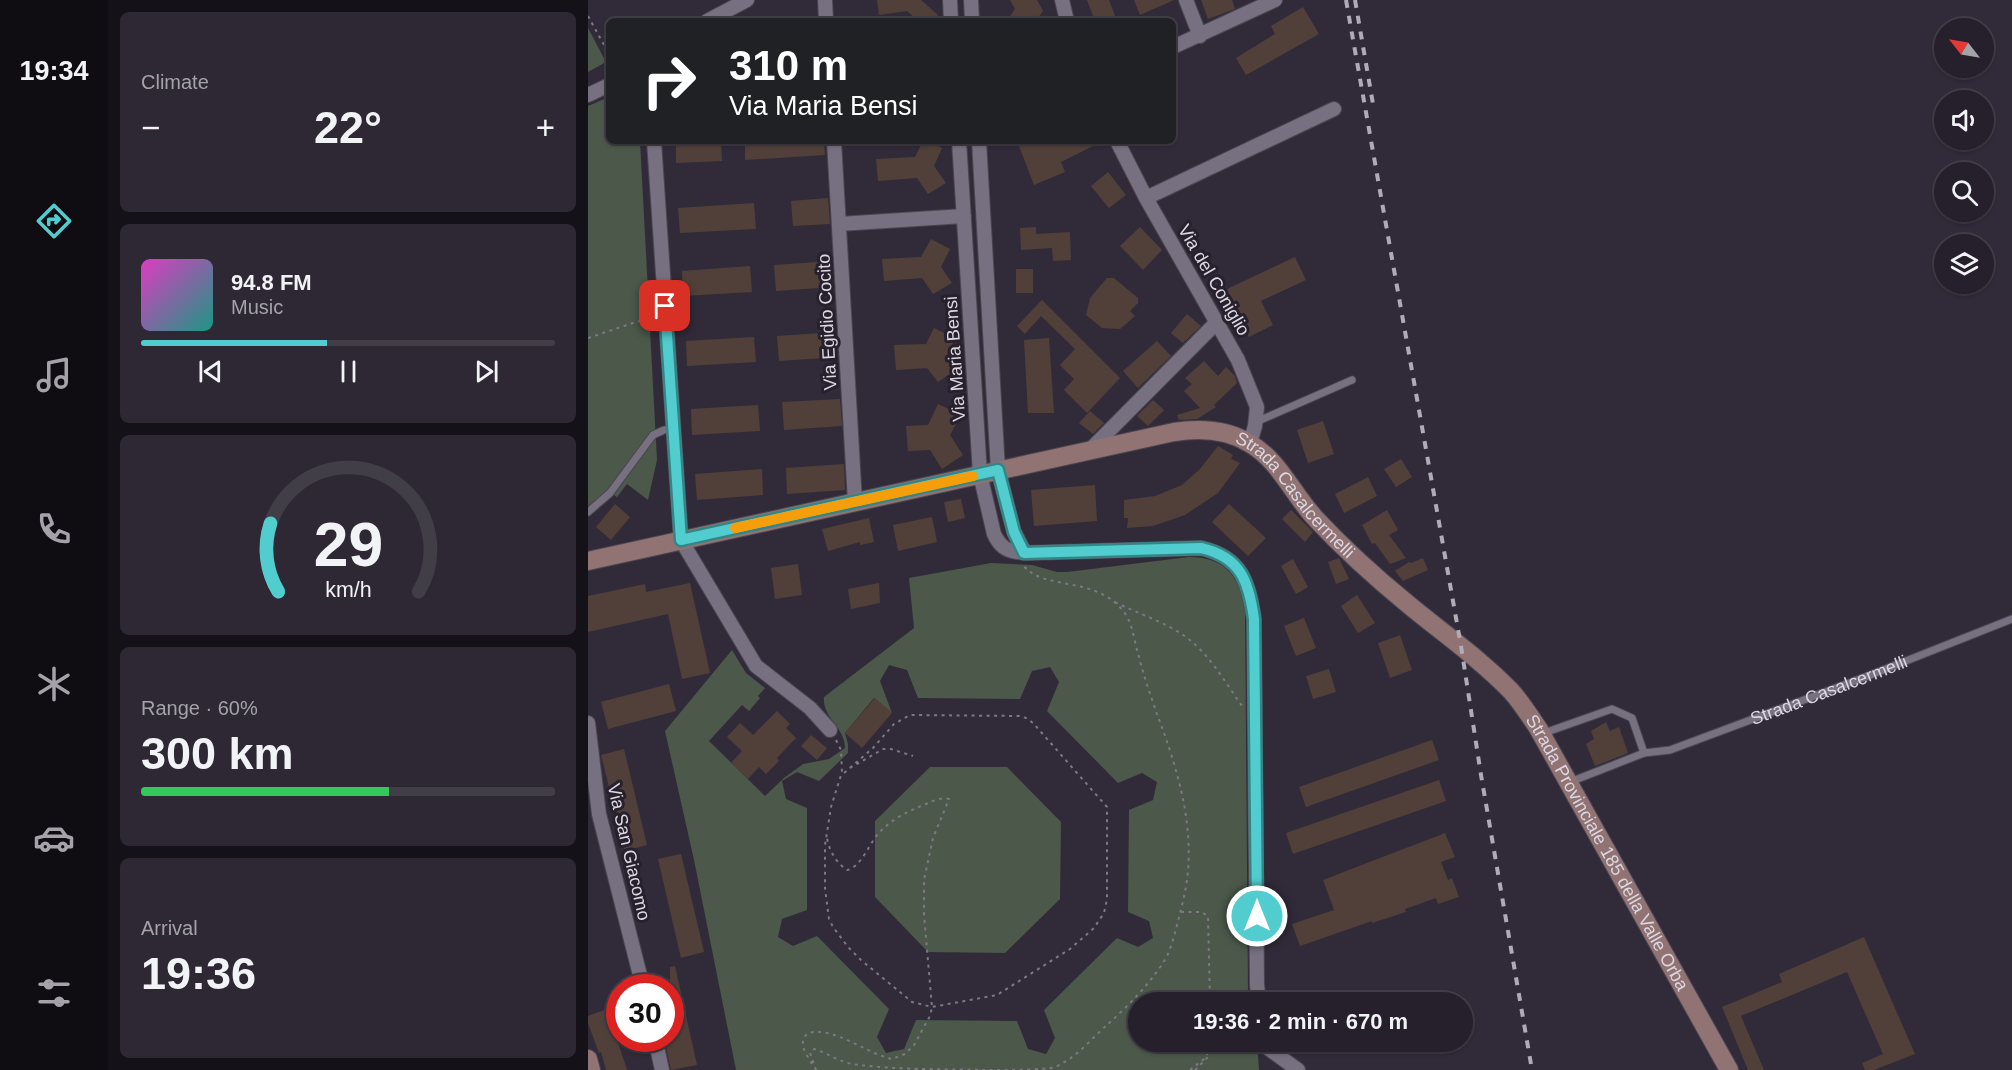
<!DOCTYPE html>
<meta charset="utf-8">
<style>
body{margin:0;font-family:Arial,sans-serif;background:#2d2833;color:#f1f3f6;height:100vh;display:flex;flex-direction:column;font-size:22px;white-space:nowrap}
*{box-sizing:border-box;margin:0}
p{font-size:20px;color:#a3a3a9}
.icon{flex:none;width:33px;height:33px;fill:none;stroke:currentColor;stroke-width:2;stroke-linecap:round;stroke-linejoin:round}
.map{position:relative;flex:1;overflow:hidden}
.details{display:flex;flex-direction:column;gap:12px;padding:12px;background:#141218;width:480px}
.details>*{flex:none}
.hud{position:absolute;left:18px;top:18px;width:570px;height:126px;border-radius:9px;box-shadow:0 2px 4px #0004,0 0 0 2px #423e47;background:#202124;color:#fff;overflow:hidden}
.needle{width:39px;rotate:301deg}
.controls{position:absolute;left:1346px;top:18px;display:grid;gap:12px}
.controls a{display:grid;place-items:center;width:60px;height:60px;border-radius:50%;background:#25202b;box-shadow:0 2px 4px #0004,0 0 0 2px #423e47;font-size:30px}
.speed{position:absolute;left:18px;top:974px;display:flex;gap:12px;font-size:30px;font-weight:700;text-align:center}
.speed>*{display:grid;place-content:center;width:78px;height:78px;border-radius:50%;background:#25202b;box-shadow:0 2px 4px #0004,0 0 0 2px #423e47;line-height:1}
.speed .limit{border:9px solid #d22;background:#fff;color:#111}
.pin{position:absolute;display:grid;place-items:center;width:51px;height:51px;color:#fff;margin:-26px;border-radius:12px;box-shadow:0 3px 9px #0006}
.me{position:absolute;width:66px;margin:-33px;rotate:0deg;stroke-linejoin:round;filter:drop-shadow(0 0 4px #0008)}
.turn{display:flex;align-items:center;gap:21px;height:126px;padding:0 24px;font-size:27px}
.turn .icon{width:78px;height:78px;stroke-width:2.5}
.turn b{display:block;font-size:42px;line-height:51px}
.big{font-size:45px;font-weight:700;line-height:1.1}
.details .widget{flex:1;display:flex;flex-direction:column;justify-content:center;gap:9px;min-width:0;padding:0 21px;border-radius:9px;background:#2d2833}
.details .dial{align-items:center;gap:0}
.dial svg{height:156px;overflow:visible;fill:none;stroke:#423e47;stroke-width:7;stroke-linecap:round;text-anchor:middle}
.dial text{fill:#f1f3f6;stroke:none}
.song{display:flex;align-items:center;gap:18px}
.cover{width:72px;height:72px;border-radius:9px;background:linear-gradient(135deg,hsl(310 70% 55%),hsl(170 70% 35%))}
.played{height:6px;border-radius:3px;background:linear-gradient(90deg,#52cdcf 45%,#423e47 45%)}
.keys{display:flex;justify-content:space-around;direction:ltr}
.heat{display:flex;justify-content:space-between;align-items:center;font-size:33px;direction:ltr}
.charge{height:9px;border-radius:4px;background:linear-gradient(90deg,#34c759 60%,#423e47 0)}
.trip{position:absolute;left:540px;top:992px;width:345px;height:60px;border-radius:30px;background:#25202b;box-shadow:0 2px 4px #0004,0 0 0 2px #423e47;font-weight:700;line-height:60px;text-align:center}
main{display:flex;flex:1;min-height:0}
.tabs{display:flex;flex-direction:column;width:108px;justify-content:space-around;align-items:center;background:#0f0d11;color:#a3a3a9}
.tabs .icon{width:42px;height:42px}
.tabs .active{color:#52cdcf}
.tabs b{font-size:27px;color:#f1f3f6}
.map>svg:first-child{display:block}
.green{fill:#4b584a;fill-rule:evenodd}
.building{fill:#514039}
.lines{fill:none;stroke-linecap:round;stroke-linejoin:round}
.lane-casing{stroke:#4c4652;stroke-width:9}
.street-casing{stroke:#4c4652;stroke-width:16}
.secondary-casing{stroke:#4c4652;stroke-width:20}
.path{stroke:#7e7884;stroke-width:2;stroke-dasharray:3 4.5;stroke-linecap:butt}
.lane{stroke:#777080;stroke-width:7}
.street{stroke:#777080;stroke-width:14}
.secondary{stroke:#917373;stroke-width:18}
.rail{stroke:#b0abb6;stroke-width:4;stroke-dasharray:8 8;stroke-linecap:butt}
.route-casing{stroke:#358587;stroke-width:15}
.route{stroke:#52cdcf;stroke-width:10}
.slow{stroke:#f59e0b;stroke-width:10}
.labels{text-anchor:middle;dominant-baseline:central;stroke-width:6;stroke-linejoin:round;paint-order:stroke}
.street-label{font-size:18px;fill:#dcd7e1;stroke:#27212e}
</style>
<main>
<nav class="tabs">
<b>19:34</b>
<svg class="icon active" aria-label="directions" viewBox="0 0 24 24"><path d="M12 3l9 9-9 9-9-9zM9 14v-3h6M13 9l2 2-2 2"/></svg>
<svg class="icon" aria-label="music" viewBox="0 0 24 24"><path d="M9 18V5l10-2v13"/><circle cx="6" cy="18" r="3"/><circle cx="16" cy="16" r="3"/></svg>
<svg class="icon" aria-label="phone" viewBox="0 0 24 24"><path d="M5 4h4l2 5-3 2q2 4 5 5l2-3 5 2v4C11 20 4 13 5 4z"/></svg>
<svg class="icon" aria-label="climate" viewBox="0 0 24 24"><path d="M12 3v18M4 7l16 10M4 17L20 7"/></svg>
<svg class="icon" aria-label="car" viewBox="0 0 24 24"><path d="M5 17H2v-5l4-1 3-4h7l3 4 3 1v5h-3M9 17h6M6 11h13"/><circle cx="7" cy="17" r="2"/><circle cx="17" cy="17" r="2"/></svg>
<svg class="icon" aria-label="filters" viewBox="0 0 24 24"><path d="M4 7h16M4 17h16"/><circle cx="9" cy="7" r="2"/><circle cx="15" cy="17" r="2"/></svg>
</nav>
<section class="details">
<div class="widget"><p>Climate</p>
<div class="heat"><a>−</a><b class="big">22°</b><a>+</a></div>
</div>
<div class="widget">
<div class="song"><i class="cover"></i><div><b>94.8 FM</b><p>Music</p></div></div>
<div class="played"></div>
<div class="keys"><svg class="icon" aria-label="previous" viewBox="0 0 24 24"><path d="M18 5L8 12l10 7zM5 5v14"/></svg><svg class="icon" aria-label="pause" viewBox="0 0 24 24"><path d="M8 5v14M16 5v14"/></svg><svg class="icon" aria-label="next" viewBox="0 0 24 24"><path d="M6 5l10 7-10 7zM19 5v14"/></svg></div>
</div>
<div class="widget dial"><svg viewBox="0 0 100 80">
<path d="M14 69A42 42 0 1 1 86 69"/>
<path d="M14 69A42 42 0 0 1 10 34" stroke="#52cdcf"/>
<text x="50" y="56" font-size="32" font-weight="700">29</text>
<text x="50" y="72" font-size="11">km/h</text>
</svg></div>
<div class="widget"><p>Range · 60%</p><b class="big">300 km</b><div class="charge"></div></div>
<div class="widget"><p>Arrival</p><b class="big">19:36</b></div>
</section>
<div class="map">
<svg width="1424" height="1070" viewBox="0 0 1424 1070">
<rect width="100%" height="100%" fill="#312b39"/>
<path class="green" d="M0 28 18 62 0 72Z
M21 97V141H52L69 460 60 500 39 484 29 497 20 491 0 509V106Z
M601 557C636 557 651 575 657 608L660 992 667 997V1002H550V1041H669L671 1070H148L106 860 77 731 144 650 158 673 177 688 170 696 172 698 161 711 154 705 121 741 177 796 196 778 215 764 241 759 257 748C257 727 234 718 236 697L326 628 321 578 403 563 444 565 469 572H479ZM301 665 319 670 330 698 432 699 444 671 462 667 471 682 459 711 530 783 554 773 569 782 565 800 541 810 540 912 561 921 565 938 550 947 529 938 456 1010 467 1038 458 1054 440 1049 429 1021 328 1020 316 1049 298 1053 289 1037 301 1009 229 936 205 946 190 937 194 919 219 910V808L198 799 194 781 209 772 231 781 260 753V744L257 733 286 698 304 713 292 681Z
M342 767H419L473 822 472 899 417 953 340 952 287 897V821Z"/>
<path class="building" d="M289 0H333L350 15 344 21H330L319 11 291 15Z
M422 0H449L455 11 448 21H419L427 9Z
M499 0H521L529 21H507Z
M546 0H586L552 15Z
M613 0H644L647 9 620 19Z
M715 7 731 34 658 75 648 58 687 34 683 26Z
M88 141H133L134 161 88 163Z
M157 141H236L237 155 157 160Z
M335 141H341L354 148 346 166 358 183 340 194 329 178 290 181 288 159 327 157Z
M444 141H515L473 162 477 172 446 185 431 146Z
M520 172 538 195 521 208 503 186Z
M240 198 242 224 205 226 203 201Z
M166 203 168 229 92 233 90 208Z
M448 227V234L482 232 483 260 465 261 464 248 433 250 432 228Z
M552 227 574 250 555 270 532 246Z
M343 239 362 249 353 267 364 283 345 294 334 278 296 281 294 259 333 257Z
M707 257 718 280 673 301 685 325 661 337 649 313 646 314 635 291Z
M244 261 245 287 188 291 186 265Z
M162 266 164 292 95 296 94 271Z
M428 269H445V293H428Z
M519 278H526L550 298V303L542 311 547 316 532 329 514 328 498 315 502 298Z
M454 300 532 378 499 413 476 390 486 379 472 365 487 349 453 316 437 334 429 326Z
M599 314 613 326 595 343 583 333Z
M346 328 367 338 359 355 369 369 350 382 339 368 308 370 306 345 338 344Z
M248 332 250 357 191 361 189 336Z
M166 337 168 362 99 366 98 341Z
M461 338 466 413H440L436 340Z
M569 341 583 356 550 388 535 371Z
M616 361 630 376 638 367 647 376 649 383 626 405 628 407 609 419 591 420 589 415 612 408 596 391 604 384 597 378Z
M252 399 254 426 196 430 194 402Z
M565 400 576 410 560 426 549 416Z
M350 404 373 415 362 435 375 455 354 469 342 450 320 451 318 426 340 425Z
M170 405 172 431 104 435 103 409Z
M502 411 516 423 505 434 491 423Z
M735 421 746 454 720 463 709 430Z
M630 446 645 455 643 459 652 463 630 493 597 515 565 526 539 528 540 518H536V500L567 496 594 485 612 469Z
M813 459 824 477 808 487 796 469Z
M256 464 257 490 199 494 198 468Z
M174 469 175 495 109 500 107 474Z
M780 477 789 496 756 513 747 494Z
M507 485 509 521 446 526 443 490Z
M373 499 377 518 360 522 356 502Z
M27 504 42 517 23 540 8 527Z
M641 504 678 538 660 556 624 522Z
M703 510 725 532 717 542 694 519Z
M799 510 810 530 801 535 818 558 802 564 787 543 784 544 774 525Z
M344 517 349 542 310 551 305 525Z
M281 518 286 542 272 545V542L240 551 234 529Z
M751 558 761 579 748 584 740 562Z
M835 558 840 570 815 581 807 571 821 562 823 563Z
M705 559 720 587 708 594 693 566Z
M210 564 214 595 187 599 183 568Z
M102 583 122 673 94 679 80 614 0 632V596L57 584 58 592Z
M291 583 292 603 263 609 260 589Z
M769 595 787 623 770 633 753 606Z
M716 618 728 648 708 656 696 626Z
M812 635 824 670 802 678 790 643Z
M741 669 748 692 725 699 718 676Z
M81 684 88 711 20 729 13 702Z
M287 698 304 713 274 748 257 733Z
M189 711 202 724 198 728 208 738 189 758 191 761 178 774 171 767 160 779 143 763 154 751 139 737 152 723 165 735Z
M1018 722 1022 731 1031 727 1040 753 1007 766 998 744 1006 739 1003 731Z
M223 735 239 748 229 760 213 746Z
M844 740 851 760 718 807 711 787Z
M36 749 59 845 37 851 13 755Z
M851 780 858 801 705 854 698 833Z
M857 833 867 857 853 862 860 880 864 878 871 897 850 904 848 898 817 909 818 912 784 923V921L712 946 704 924 746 910 735 880Z
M93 854 116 952 93 958 70 859Z
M1276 937 1327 1054 1286 1070H1277L1274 1063 1295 1054 1259 972 1153 1016 1176 1070H1160L1134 1007 1194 982 1191 974Z
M87 966 109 1065 83 1070 76 1038H82V967Z
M19 1009 39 1070H18L13 1052 11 1053 0 1023V1016Z"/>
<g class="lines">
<g class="lane-casing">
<g id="lane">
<path d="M668 422 764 380"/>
<path d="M0 512 22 493 65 435 76 430"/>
<path d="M956 733 1024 709 1044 718 1056 753 982 782"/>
<path id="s1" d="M1056 753 1082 750 1280 676 1424 619"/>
</g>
</g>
<g class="street-casing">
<path id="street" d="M237 0 238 21
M362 0 363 21
M383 0 384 21
M474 0 479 21
M598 0 612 36
M119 21 159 0
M585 47 687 0
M0 95 21 85
M66 141 93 540 168 666 222 708 242 730
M246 141 267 502
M371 141 392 474 406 534C413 549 421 552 437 553L613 548C653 557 661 582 666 619L669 985 671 1002
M391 141 410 470 426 532 437 553
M529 141 558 198 650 360 669 407 667 426 662 443
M558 198 746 109
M251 224 376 216
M502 450 629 322
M0 723 11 814 55 987
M67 1038 74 1070
M677 1041V1046L710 1070"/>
</g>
<g class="secondary-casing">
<g id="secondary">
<path id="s2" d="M0 561 586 432C612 428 638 429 661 443 691 460 704 493 727 518 756 549 788 578 821 605 855 633 892 659 923 691 933 702 941 715 950 728L1141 1070"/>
<path d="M0 1059 3 1070"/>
</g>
</g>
<path class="path" d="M0 16 21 54
M0 338 66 316
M527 602C551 614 577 622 598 637 622 655 637 682 654 706
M248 740 253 750 254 772 243 807 237 845V888L241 919 245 927 260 947 273 960 324 1002 344 1007 409 995 482 949 506 928 516 913 519 899V807L445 723 438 718 431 716 322 715 306 724 285 748 256 773
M262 768 295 749H303L325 756
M593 912H613L620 916 622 1002
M224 1064C218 1053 209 1043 220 1033 246 1026 279 1054 304 1059L317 1054 326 1045 342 1016 344 1007 336 915V880L345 838 361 799C353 797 345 801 338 804 320 811 302 820 289 835 281 845 272 868 259 870 248 863 241 850 239 838
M228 1070 222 1053 226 1049C239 1053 250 1061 264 1064 306 1070 356 1069 399 1070 419 1070 444 1070 463 1068 485 1062 503 1039 520 1024 541 1005 565 981 579 956 584 945 587 933 590 921 593 910 596 898 598 886 608 828 589 767 569 714 562 694 555 674 550 653 546 641 545 626 538 615 511 574 455 592 435 565
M602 1070 616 1059 623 1048
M607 1070 622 1055 623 1041"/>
<use href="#lane" class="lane"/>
<use href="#street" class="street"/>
<use href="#secondary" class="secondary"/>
<path class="rail" d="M758 0 873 646 893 775 944 1070
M767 0 785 104"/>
</g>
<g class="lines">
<g class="route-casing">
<path id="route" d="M77 306 93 540 410 470 426 532 436 553 613 548C653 557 661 582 666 619L669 916"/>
</g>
<use href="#route" class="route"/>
<path class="slow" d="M147 528 385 476"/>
</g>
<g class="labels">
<g class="street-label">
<text transform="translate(626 280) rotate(60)">Via del Coniglio</text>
<text transform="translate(239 322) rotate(-93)">Via Egidio Cocito</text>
<text transform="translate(367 359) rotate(-94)">Via Maria Bensi</text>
<text stroke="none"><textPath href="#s2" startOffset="747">Strada Casalcermelli</textPath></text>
<text stroke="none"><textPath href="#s1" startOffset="196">Strada Casalcermelli</textPath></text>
<text transform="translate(41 852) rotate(77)">Via San Giacomo</text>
<text stroke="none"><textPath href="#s2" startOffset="1228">Strada Provinciale 185 della Valle Orba</textPath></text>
</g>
</g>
</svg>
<div class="controls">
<a><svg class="needle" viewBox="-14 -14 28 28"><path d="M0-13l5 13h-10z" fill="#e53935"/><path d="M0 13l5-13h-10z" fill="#a3a3a9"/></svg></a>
<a><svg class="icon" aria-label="sound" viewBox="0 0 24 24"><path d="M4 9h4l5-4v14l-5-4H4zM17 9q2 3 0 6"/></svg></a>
<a><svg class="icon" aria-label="search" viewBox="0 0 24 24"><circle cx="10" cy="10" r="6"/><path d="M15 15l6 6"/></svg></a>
<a><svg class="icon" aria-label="layers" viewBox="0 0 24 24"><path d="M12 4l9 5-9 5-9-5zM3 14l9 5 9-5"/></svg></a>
</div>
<div class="speed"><div class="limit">30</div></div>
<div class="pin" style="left:77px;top:306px;background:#d93025"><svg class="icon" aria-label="arrive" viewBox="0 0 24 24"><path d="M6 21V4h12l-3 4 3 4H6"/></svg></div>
<svg class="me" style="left:669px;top:916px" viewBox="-20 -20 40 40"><circle r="17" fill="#52cdcf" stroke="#fff" stroke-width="3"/><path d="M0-11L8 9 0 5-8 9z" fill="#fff"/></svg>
<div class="trip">19:36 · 2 min · 670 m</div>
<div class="hud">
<div class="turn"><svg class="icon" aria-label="right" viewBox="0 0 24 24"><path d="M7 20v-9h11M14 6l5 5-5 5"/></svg><div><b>310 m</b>Via Maria Bensi</div></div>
</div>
</div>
</main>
